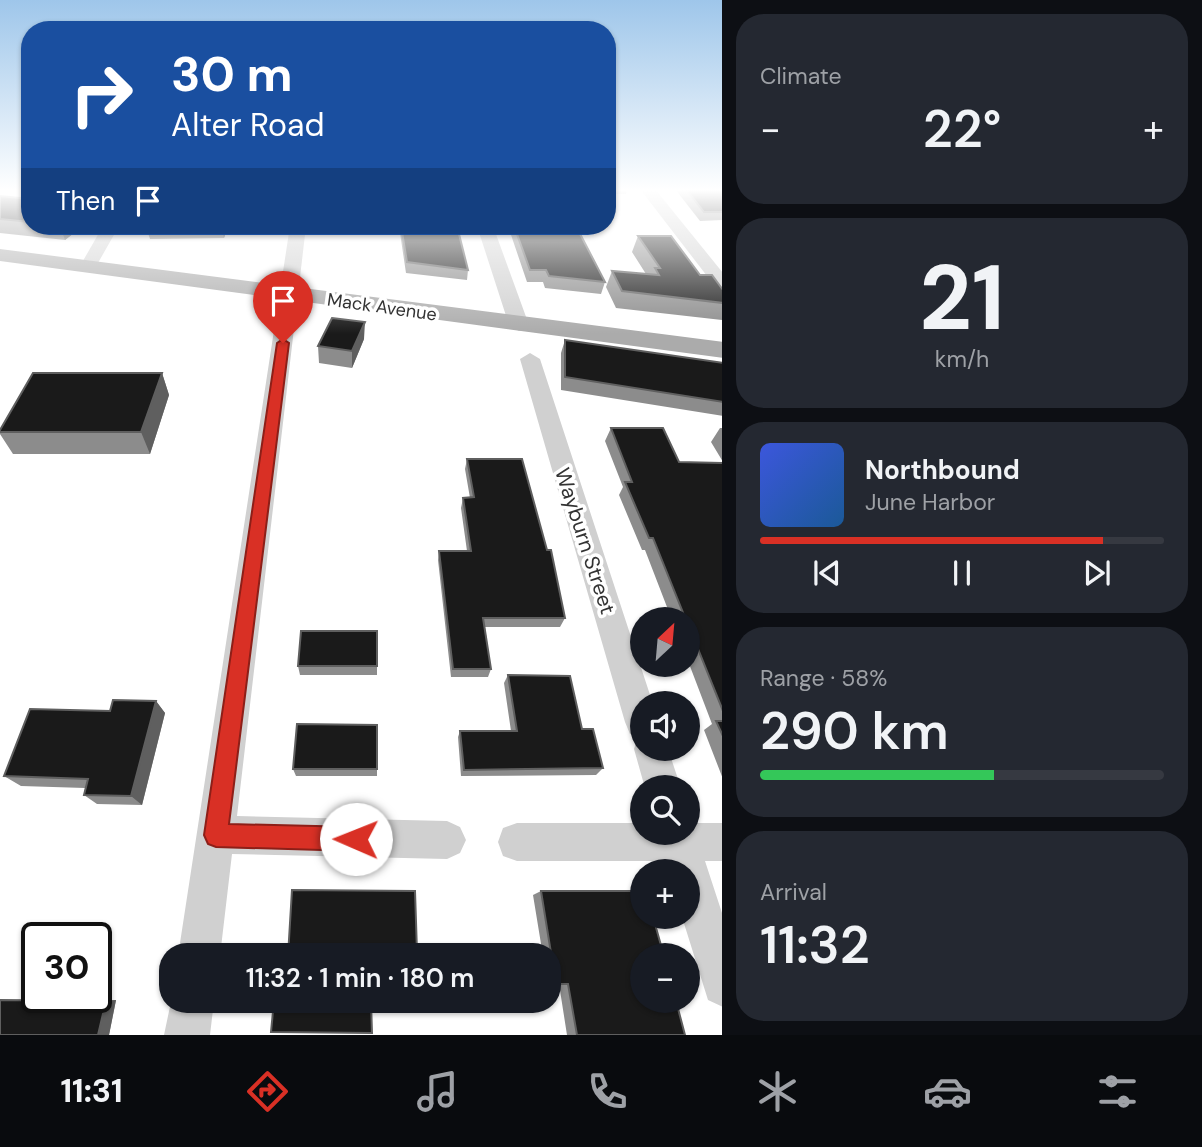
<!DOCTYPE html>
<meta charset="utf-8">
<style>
body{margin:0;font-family:"DM Sans",sans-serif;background:#242831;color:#f1f3f6;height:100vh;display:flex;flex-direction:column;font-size:26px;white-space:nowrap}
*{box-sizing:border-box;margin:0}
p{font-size:23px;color:#9ea1a6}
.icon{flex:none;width:38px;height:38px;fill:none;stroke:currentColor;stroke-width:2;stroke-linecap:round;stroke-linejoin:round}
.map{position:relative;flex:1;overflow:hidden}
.details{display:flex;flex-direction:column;gap:14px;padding:14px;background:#0d0f14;width:480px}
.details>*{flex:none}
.top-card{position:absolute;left:21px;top:21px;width:595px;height:214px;border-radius:28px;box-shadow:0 2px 5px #0004;background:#1a4fa0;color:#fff;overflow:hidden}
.needle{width:46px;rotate:26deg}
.tools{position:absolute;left:630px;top:607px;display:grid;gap:14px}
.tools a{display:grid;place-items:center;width:70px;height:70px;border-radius:50%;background:#171b24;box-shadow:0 2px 5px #0004;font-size:35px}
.speed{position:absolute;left:21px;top:922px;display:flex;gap:14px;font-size:35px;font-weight:700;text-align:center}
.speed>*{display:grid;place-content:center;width:91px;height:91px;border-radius:50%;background:#171b24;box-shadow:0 2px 5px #0004;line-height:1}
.speed .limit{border:4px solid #111;border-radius:10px;background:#fff;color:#111}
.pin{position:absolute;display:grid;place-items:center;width:60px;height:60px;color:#fff;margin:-72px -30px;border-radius:50% 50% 50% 0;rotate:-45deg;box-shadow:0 0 7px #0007}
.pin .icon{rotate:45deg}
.me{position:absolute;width:77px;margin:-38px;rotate:271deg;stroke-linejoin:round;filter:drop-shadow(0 0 5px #0008)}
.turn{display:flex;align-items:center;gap:24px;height:147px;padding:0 35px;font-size:32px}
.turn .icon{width:91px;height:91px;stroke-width:2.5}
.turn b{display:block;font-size:49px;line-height:60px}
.then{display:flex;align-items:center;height:66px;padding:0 35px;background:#0003;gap:14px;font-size:26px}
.big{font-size:52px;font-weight:600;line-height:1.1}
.details .widget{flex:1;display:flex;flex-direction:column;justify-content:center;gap:10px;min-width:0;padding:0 24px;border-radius:28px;background:#242831}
.details .dial{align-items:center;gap:0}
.dial b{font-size:91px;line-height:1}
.song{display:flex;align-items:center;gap:21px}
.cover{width:84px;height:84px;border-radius:10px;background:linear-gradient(135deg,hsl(230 70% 55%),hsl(210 70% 35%))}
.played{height:7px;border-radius:4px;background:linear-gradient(90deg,#d93025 85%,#363941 85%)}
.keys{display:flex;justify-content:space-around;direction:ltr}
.heat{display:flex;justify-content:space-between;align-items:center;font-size:38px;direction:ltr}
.charge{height:10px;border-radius:5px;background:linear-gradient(90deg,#34c759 58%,#363941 0)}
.trip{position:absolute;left:159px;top:943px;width:402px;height:70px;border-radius:28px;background:#171b24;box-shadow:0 2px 5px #0004;font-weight:600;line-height:70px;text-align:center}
.menu{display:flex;height:112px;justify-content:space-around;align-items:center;background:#090b0e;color:#9ea1a6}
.menu .icon{width:49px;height:49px}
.menu .active{color:#d93025}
.menu b{font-size:32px;color:#f1f3f6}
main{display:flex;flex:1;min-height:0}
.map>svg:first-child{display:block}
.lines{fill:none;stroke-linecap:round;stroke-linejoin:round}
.minor{fill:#d0d0d0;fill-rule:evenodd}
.major{fill:#ababab;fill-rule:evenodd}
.wall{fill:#8c8c8c}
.shaded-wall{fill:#5f5f5f}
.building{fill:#1a1a1a;stroke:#5f5f5f;stroke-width:2}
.route{fill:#d93025;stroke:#8d1f18;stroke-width:2}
.labels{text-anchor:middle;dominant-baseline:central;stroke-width:7;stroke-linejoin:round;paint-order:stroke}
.far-street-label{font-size:18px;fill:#333;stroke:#fff}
.street-label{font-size:21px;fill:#333;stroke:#fff}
</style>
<main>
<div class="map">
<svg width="723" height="1035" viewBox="0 0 723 1035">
<rect width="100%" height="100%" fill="#fff"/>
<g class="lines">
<path class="minor" d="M640 189H655L723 273V290L717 289Z
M103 226H119L94 270H82L80 266Z
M290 226H306L237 816 447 821 460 827 466 840 460 853 447 859 232 854 220 956H178Z
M477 226H493L529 325 526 329 519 331 509 325Z
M530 353 540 359 653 704H642V749H668L681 788H645L634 749 638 737 630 734 625 722 520 359Z
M688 818 692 823H723V861H705L723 916V1007L708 1000 682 917H688V872H669L666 861H517L503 856 498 842 503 828 517 823H642V833H688Z
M172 997V1001H214L210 1035H164Z"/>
<path class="major" d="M0 249 723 342V358L0 261Z"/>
</g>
<path class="wall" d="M607 189H627L626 194H607Z
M675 189H723V220L700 221Z
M0 196 30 199V226H83L65 240 0 233Z
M149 226H228L224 238 150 239 147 230Z
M399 226H457L468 270 467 280 406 273Z
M508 226H576L605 282 601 294 545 288 543 282H527Z
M638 236 723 290V320L616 308 606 287 612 271 646 274 632 252Z
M364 339 352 368 319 363 318 346Z
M565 340 723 363V416L561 390V353Z
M162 373 169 395 150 454H13L0 434V430Z
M611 428 679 462 723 463V779L704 730 712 724 688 661V620H672L645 550H642L619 495 623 487 605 441Z
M720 428H723V462L711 442Z
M467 459 565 618 560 627H485L491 669 488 677H451L438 560 439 551H467L461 508 463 498H470L465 469Z
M298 666H377V675H300Z
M508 675 582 729 603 768 596 775 461 776 458 737 460 731H511L504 683Z
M156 701 165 713 142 805 97 804 84 795 85 788 21 786 4 776 110 711Z
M293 769H377V776H296Z
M292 890 417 952 415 954 371 953Z
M541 891 685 1035H567L559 984 550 983V956H543L533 895Z
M0 1000H116L109 1035Z"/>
<path class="shaded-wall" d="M60 226H83L65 240Z
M223 226H228L224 238 222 229Z
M365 322 364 339 352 368V351Z
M162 373 169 395 150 454 141 432Z
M156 701 165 713 142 805 131 796Z
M116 1000 109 1035H98L106 1001Z"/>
<path class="building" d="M686 189H723V212H704Z
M0 196 30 199V222L0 219Z
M149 226H223L222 229 147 230Z
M401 226H457L468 270 407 262Z
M514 226H576L605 282 549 276 546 270H530Z
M638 236H671L700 275H712L723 290V303L622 291 612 271 659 275 655 268H660Z
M332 318 365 322 352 351 318 346Z
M565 340 723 363V402L565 377Z
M33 373H162L141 432H0V430Z
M611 428H663L679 462 723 463V711L688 624V620H686L653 538H649L625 482H632Z
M467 459H522L547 550H551L565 618H483L491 669H453L439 551H471L463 498 474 497Z
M301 631H377V666H298Z
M508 675 570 676 582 729H593L603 768 464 770 460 731H517Z
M113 700 156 701 131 796 84 795 88 779 4 776 30 709 110 711Z
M716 721H723V736Z
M297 724 377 725V769H293Z
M292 890 415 891 417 952H371V956H288Z
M541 891H642V917H653L664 956H642V1001H676L685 1035H577L568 984H556Z
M0 1000 106 1001 98 1035H0Z
M274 1001H371L372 1033 271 1032Z"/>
<linearGradient id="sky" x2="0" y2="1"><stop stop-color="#9ec6ea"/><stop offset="0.57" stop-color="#fff"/><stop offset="1" stop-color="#fff" stop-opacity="0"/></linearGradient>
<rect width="723" height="334" fill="url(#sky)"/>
<path class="route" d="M283 339 289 343 229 824 356 827 364 831 368 839 364 847 356 851 216 847 208 844 204 835 277 343Z"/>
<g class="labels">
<g class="far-street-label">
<text transform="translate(382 307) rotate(8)">Mack Avenue</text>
</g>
<g class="street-label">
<text transform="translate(585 541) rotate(72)">Wayburn Street</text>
</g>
</g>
</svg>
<div class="tools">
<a><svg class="needle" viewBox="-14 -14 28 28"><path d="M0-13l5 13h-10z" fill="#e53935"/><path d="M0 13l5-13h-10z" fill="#9ea1a6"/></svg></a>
<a><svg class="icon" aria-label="sound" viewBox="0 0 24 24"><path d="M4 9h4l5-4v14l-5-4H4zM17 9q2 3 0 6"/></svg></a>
<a><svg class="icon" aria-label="search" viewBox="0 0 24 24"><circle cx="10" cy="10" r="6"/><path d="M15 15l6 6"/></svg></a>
<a>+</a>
<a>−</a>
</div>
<div class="speed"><div class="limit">30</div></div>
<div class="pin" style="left:283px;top:343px;background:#d93025"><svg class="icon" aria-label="arrive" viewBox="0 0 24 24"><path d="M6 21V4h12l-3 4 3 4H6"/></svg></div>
<svg class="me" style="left:356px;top:839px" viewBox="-20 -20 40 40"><circle r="19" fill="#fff"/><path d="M0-13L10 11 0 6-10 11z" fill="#d93025"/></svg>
<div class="trip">11:32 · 1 min · 180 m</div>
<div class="top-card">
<div class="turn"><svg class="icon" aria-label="right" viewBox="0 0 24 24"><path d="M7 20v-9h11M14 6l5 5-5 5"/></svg><div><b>30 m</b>Alter Road</div></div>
<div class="then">Then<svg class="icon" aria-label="arrive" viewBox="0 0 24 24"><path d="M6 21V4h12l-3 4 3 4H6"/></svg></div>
</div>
</div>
<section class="details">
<div class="widget"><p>Climate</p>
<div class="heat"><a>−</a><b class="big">22°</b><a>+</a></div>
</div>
<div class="widget dial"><b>21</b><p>km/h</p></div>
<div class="widget">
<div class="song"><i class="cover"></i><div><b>Northbound</b><p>June Harbor</p></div></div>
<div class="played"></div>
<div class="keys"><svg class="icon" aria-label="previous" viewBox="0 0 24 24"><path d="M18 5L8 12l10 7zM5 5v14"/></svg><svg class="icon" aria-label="pause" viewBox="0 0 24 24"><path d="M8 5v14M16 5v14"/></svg><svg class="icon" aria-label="next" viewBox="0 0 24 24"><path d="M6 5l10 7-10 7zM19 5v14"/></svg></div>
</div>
<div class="widget"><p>Range · 58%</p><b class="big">290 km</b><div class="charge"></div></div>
<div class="widget"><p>Arrival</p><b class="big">11:32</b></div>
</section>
</main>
<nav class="menu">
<b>11:31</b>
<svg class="icon active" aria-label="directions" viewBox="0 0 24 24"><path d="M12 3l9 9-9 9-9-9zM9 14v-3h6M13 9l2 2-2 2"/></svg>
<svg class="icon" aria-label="music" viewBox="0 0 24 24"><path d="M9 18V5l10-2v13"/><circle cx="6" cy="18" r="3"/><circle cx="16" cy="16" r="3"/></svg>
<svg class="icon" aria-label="phone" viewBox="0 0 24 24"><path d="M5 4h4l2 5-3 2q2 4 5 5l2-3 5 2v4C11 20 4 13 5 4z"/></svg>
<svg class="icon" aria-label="climate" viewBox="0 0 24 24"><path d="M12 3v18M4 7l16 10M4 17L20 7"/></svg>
<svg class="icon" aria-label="car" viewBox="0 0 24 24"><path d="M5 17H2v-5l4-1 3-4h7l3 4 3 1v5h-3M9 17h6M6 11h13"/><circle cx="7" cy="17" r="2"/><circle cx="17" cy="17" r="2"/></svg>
<svg class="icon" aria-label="filters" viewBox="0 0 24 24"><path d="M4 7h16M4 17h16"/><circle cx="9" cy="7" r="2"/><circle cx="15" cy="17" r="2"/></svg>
</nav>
